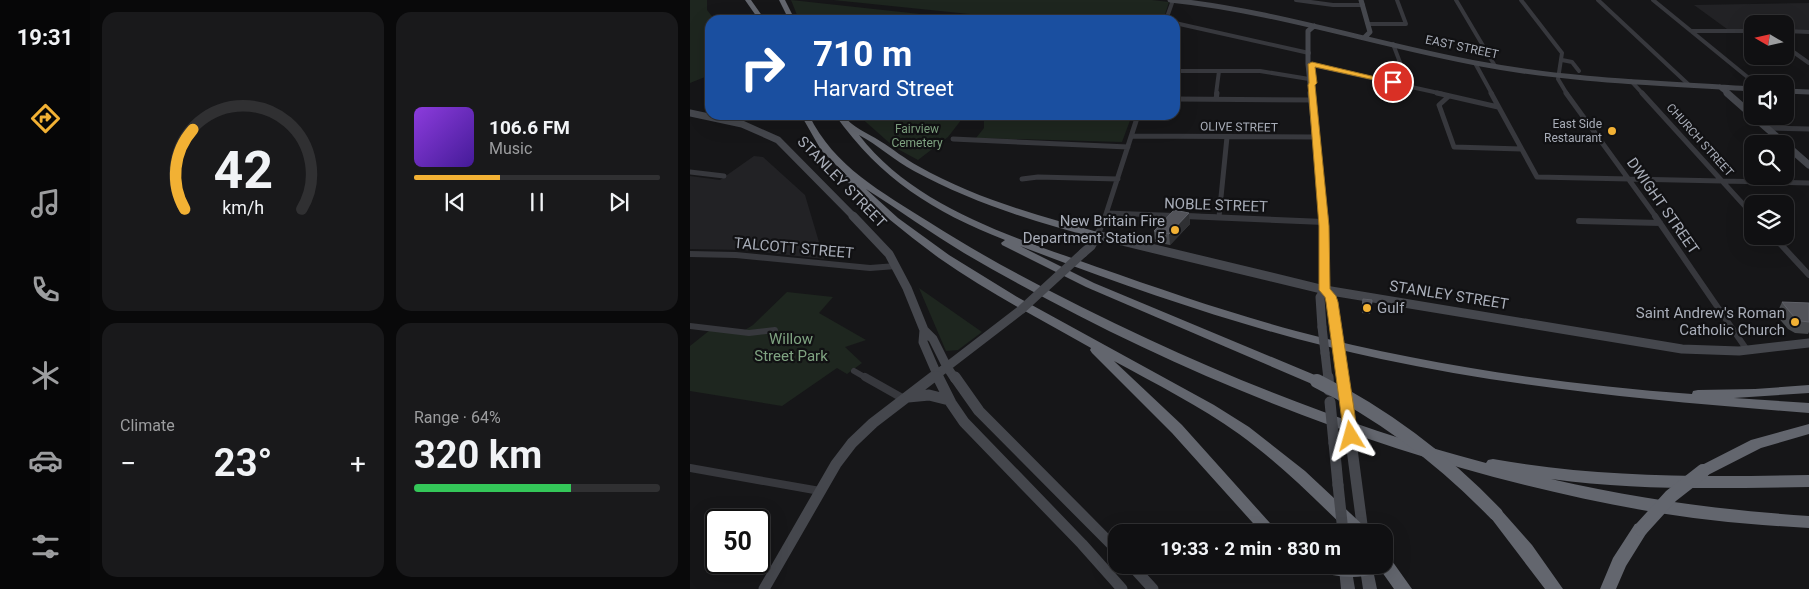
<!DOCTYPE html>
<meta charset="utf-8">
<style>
body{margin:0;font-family:Roboto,sans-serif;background:#19191b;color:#f1f3f6;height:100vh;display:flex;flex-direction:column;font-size:19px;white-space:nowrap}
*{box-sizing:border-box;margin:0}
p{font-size:16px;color:#9c9d9f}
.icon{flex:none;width:28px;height:28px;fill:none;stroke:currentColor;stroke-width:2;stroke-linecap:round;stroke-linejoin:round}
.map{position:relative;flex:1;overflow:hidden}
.sheet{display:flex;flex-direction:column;gap:12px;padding:12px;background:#09090a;width:600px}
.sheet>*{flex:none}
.guide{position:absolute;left:15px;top:15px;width:475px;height:105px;border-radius:15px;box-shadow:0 5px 20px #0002,0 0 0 1px #303032;background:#1a4fa0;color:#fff;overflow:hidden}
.needle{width:32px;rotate:279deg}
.buttons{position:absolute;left:1054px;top:15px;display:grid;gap:10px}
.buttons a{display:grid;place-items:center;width:50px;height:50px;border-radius:10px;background:#101012;box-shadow:0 5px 20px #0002,0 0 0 1px #303032;font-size:25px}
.speed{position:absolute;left:15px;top:509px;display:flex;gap:10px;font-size:25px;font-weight:700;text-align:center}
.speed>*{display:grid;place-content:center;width:65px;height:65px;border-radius:50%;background:#101012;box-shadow:0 5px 20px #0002,0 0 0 1px #303032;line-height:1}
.speed .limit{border:2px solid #111;border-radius:8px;background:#fff;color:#111}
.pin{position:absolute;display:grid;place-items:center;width:42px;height:42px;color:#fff;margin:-21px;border:2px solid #fff;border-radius:50%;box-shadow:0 1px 5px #0007}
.me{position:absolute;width:55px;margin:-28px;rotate:352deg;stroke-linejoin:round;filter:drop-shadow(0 0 4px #0008)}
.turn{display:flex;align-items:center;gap:18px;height:105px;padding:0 25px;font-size:22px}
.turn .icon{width:65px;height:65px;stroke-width:2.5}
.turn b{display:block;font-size:35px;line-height:42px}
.big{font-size:38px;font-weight:700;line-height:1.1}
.sheet .tile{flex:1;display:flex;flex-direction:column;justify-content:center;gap:8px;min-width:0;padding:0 18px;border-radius:15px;background:#19191b}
.sheet .dial{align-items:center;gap:0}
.dial svg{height:130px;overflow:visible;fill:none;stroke:#303032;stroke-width:7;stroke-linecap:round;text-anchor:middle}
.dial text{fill:#f1f3f6;stroke:none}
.song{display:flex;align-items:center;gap:15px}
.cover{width:60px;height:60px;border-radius:8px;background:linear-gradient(135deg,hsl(270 70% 55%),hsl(260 70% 35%))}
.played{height:5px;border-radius:2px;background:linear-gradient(90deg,#f2b134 35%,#303032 35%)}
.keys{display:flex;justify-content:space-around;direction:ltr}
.heat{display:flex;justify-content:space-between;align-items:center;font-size:28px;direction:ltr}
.charge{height:8px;border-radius:4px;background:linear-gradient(90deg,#34c759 64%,#303032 0)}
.sheet .tiles{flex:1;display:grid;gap:12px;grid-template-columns:repeat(2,1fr)}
.trip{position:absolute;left:418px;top:524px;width:285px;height:50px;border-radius:15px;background:#101012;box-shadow:0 5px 20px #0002,0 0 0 1px #303032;font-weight:700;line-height:50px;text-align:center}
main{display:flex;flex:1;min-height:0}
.tabs{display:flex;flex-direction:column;width:90px;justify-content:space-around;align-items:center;background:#060607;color:#9c9d9f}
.tabs .icon{width:35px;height:35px}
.tabs .current{color:#f2b134}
.tabs b{font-size:22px;color:#f1f3f6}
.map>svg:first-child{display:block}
.built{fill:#222225}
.green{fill:#1e261f}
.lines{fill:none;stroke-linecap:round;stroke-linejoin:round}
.street-far3{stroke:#37383d;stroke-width:4}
.street-far2{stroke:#37383d;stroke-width:5}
.street-far1{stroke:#37383d;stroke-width:6}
.street{stroke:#37383d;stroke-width:8}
.secondary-far3{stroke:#45474d;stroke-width:5}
.secondary-far2{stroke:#45474d;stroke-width:7}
.secondary-far1{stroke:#45474d;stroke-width:9}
.secondary{stroke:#45474d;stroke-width:11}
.primary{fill:#53555c;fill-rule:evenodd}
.highway{fill:#63666e;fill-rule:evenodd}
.secondary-bridge-far1{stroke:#45474d;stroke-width:9}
.secondary-bridge{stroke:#45474d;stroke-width:11}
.highway-bridge{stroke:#63666e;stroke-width:14}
.wall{fill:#47494d}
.shaded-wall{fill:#2f3033}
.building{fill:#525359;stroke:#5f6168}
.route{fill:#f2b134;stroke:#9d7322}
.poi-dot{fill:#f2b134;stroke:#111113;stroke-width:2}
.labels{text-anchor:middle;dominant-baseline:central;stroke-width:4.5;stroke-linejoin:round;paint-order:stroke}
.far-street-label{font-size:12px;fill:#a8adb8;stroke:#111113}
.far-poi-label{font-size:12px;fill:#a8adb8;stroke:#111113;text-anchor:end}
.far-park-label{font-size:12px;fill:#7fa381;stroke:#111113}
.street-label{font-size:15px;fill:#a8adb8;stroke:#111113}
.poi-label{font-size:15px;fill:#a8adb8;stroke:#111113;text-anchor:end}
.park-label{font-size:15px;fill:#7fa381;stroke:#111113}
</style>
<main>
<nav class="tabs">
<b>19:31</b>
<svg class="icon current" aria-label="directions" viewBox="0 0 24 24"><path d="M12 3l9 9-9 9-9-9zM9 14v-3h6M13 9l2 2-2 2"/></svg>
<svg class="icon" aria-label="music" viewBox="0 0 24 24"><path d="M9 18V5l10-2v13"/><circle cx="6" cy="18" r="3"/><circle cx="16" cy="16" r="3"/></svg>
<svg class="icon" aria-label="phone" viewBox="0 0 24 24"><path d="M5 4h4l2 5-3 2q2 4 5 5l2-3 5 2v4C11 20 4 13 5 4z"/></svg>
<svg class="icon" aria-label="climate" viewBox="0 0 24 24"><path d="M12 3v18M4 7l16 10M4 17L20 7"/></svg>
<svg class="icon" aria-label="car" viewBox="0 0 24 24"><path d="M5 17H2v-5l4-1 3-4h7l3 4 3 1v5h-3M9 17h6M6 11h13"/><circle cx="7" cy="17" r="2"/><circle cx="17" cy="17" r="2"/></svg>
<svg class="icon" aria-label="filters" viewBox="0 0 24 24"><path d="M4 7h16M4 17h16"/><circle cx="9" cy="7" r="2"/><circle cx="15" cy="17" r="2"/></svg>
</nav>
<section class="sheet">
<div class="tiles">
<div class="tile dial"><svg viewBox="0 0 100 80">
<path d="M14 69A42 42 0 1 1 86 69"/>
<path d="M14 69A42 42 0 0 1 19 20" stroke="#f2b134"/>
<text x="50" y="56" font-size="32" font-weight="700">42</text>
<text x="50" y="72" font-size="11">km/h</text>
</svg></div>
<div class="tile">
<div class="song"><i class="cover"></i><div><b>106.6 FM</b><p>Music</p></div></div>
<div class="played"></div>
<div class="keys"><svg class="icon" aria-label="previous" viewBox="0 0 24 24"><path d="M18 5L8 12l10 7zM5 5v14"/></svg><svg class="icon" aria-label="pause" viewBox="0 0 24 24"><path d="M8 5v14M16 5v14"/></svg><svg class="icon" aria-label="next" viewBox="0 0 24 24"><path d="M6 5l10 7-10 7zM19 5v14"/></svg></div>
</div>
<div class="tile"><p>Climate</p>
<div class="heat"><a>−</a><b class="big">23°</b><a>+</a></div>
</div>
<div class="tile"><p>Range · 64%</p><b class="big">320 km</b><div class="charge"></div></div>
</div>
</section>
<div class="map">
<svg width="1119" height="589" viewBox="0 0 1119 589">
<rect width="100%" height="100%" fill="#161618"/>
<path class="built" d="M1119 3V30H1095V24H1062V29H1037L1004 5Z
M64 156 73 157 115 195 134 259 53 250 0 249V176L30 180Z"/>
<path class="green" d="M0 0H17V10L25 20H20V75L0 83Z
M101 0 285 20H112L107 15Z
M143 0H462L479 2 473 20H338Z
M168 115H275L258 137 228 160 204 147Z
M294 115H442L432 142 286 138 294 128Z
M229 288 292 332 268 350 256 351Z
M97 292 143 297 129 313 176 340 155 347 172 363 157 374 147 368 92 406 0 391V346L20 330 50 333 63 325Z"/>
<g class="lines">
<path class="street-far3" d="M606 0 643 5H673
M766 0 805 66
M831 0 872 53 868 79 877 94
M908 0 998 84
M963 0 1066 84
M476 20 483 0
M485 23 619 53
M678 24H716L707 0
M1001 31H1062
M1095 31 1119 32
M703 44 714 73 703 82
M1095 46 1119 63
M872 60 882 62 889 71
M785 63 802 94
M622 65 753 94
M485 71H570L619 79
M941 81 953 94
M526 94 529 71"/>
<path class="street-far2" d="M747 93 808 107
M801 93 847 177 1119 183
M876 93 966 217
M952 93 1062 214
M759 96 749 105 764 147 831 149
M485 99 623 100
M526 99 527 93
M1077 128 1119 129
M442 136 626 137
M263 139 438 147
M0 172 34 176
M332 179 348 177 428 179
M417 213 525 217
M415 217 448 115
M529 217 537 137"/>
<path class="street-far1" d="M495 216 634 222
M965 216 1057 350
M889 221 970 223
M407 235 416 216
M1083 236 1119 275
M0 254 46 255 180 268 206 266
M0 326 59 333 85 330
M164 371 178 379"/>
<path class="street" d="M175 377 214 399
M0 468 130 491"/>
<path class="secondary-far3" d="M480 0C586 11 687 45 791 64 880 81 972 83 1062 89
M671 0 680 32 675 37
M1030 87 1039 94
M1095 91 1119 92
M621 94 618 64V31L624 26"/>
<path class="secondary-far2" d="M621 93 634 217
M1037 93 1062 115
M0 113 52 124 88 140 164 217
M1063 116 1095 144
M1095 144 1119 165"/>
<path class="secondary-far1" d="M163 216 199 254 217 288 234 330 243 339 257 367 265 379
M393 253 401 246 407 235 635 290 992 349 1049 351 1119 343
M635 290 641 298 645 330
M632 327 630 297 635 290 634 216
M234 330 233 342 249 379
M635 353 638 379
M648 356 652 379
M241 379 332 309"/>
<path class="secondary" d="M248 377 261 403 274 422 392 544 432 589
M265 377 289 411 426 549
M638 377 639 390
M652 377 655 397
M218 397 239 395 259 400
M644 443 648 485
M662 449 673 532
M441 565 463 589
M74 589 146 464 162 443 183 423 243 377"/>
<path class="primary" d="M651 565H661L665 589H651L649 569Z
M672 565H682L687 589H673L670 569Z"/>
<path class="highway" d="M55 0H61L75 20H69Z
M89 0H95L105 20H99Z
M111 115H119C144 167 192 192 239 222 308 266 383 304 458 339 566 389 680 433 796 463L798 460 803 459C909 478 1012 477 1119 475V487C1033 488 947 491 861 479 947 499 1032 510 1119 516V528C1063 525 1007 520 952 510 718 469 479 373 274 253 241 233 209 210 176 189L208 218 259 255 329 298 524 405 559 427 615 471 675 527 677 532H659C624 498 589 463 549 434 510 406 466 384 424 361L492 425 588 532H571L482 433 402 353 400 350 401 348C350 319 297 292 249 258 216 234 185 208 155 180L153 178 157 176 131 150Z
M145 115H153C163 128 176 132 190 141 203 149 215 159 228 166 284 198 349 216 411 233L412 235 407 238C344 222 281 202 224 171 204 160 188 145 169 135 225 208 324 237 407 267 473 290 539 313 606 331 735 365 869 384 1002 394L1003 391 1008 390 1065 389 1119 385V393L1044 398 1119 403V413C975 402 832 389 691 359 568 333 448 291 330 246L404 283 632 378 633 381 632 384H622L396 287 312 245 311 243 315 240C242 211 192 180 145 115Z
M1119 424V434L1071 448 1018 475 1013 477 1008 475 1006 471 1008 467 1061 440Z
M806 508 811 510 842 545 873 589H855L801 518 798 514 801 510Z
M951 523 957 524 959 529 936 566 926 589H910L923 558 945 524Z
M694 556 700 558 722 589H704L687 565H694Z
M622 565H683L685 569 683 574C665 580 641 576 624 570Z"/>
<path class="secondary-bridge-far1" d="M332 309 393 253
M632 327 635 353
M645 330 648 356"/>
<path class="secondary-bridge" d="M640 402 644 443
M657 407 662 449
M648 485 653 532"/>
<path class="highway-bridge" d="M627 381C695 415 753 459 806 514
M951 529 981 496 1013 471"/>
</g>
<path class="wall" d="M499 213 500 224 480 245 465 242 464 231Z
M682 300 680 314 672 313V309Z
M1092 302 1119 303V332L1118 334 1105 333 1098 329 1086 315Z"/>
<path class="shaded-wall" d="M499 213 500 224 480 245 479 234Z"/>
<path class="building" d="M484 210 499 213 479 234 464 231Z
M673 299 682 300 681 310 672 309Z
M1092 302 1119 303V322L1111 321 1104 317Z"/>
<path class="route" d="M622 62 707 82 703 84 625 67 627 83 625 85 639 226 640 289 646 296 648 302 668 436 666 439H656L654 436 636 302 635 297 629 290V226L618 85 619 83 618 64Z"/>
<g class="poi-dot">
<circle cx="922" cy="131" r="5"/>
<circle cx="485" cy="230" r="5"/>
<circle cx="677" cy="308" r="5"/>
<circle cx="1105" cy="322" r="5"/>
</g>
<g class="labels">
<g class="far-street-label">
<text transform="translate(772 47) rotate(12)">EAST STREET</text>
<text transform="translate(549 127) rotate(1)">OLIVE STREET</text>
<text transform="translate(1010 140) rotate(48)">CHURCH STREET</text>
</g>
<g class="far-poi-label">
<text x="912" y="124">East Side<tspan x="912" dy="14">Restaurant</tspan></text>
</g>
<g class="far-park-label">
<text x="227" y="129">Fairview<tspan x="227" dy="14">Cemetery</tspan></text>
</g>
<g class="street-label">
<text transform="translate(152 182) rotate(46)">STANLEY STREET</text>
<text transform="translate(526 205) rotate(2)">NOBLE STREET</text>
<text transform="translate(973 206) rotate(55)">DWIGHT STREET</text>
<text transform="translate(104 248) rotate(5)">TALCOTT STREET</text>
<text transform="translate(759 295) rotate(9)">STANLEY STREET</text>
</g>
<g class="poi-label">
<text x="475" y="221">New Britain Fire<tspan x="475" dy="17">Department Station 5</tspan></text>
<text x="687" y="308" text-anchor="start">Gulf</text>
<text x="1095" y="313">Saint Andrew's Roman<tspan x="1095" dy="17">Catholic Church</tspan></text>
</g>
<g class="park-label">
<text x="101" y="339">Willow<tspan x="101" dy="17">Street Park</tspan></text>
</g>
</g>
</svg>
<div class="buttons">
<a><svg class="needle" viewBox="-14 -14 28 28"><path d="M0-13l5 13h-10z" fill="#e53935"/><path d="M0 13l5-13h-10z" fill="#9c9d9f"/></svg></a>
<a><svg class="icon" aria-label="sound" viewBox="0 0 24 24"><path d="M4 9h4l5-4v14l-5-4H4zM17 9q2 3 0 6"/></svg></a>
<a><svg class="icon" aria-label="search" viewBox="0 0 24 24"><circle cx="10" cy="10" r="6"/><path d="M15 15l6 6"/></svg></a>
<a><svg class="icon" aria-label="layers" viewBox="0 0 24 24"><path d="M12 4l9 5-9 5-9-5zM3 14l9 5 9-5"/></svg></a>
</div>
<div class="speed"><div class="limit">50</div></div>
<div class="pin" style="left:703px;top:82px;background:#d93025"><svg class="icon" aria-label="arrive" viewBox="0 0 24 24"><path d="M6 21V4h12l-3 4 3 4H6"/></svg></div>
<svg class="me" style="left:661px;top:436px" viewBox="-20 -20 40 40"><path d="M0-17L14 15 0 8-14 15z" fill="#f2b134" stroke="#fff" stroke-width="4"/></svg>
<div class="trip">19:33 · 2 min · 830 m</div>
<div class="guide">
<div class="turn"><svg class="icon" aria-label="right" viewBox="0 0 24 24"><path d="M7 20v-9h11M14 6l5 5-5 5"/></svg><div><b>710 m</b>Harvard Street</div></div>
</div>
</div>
</main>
